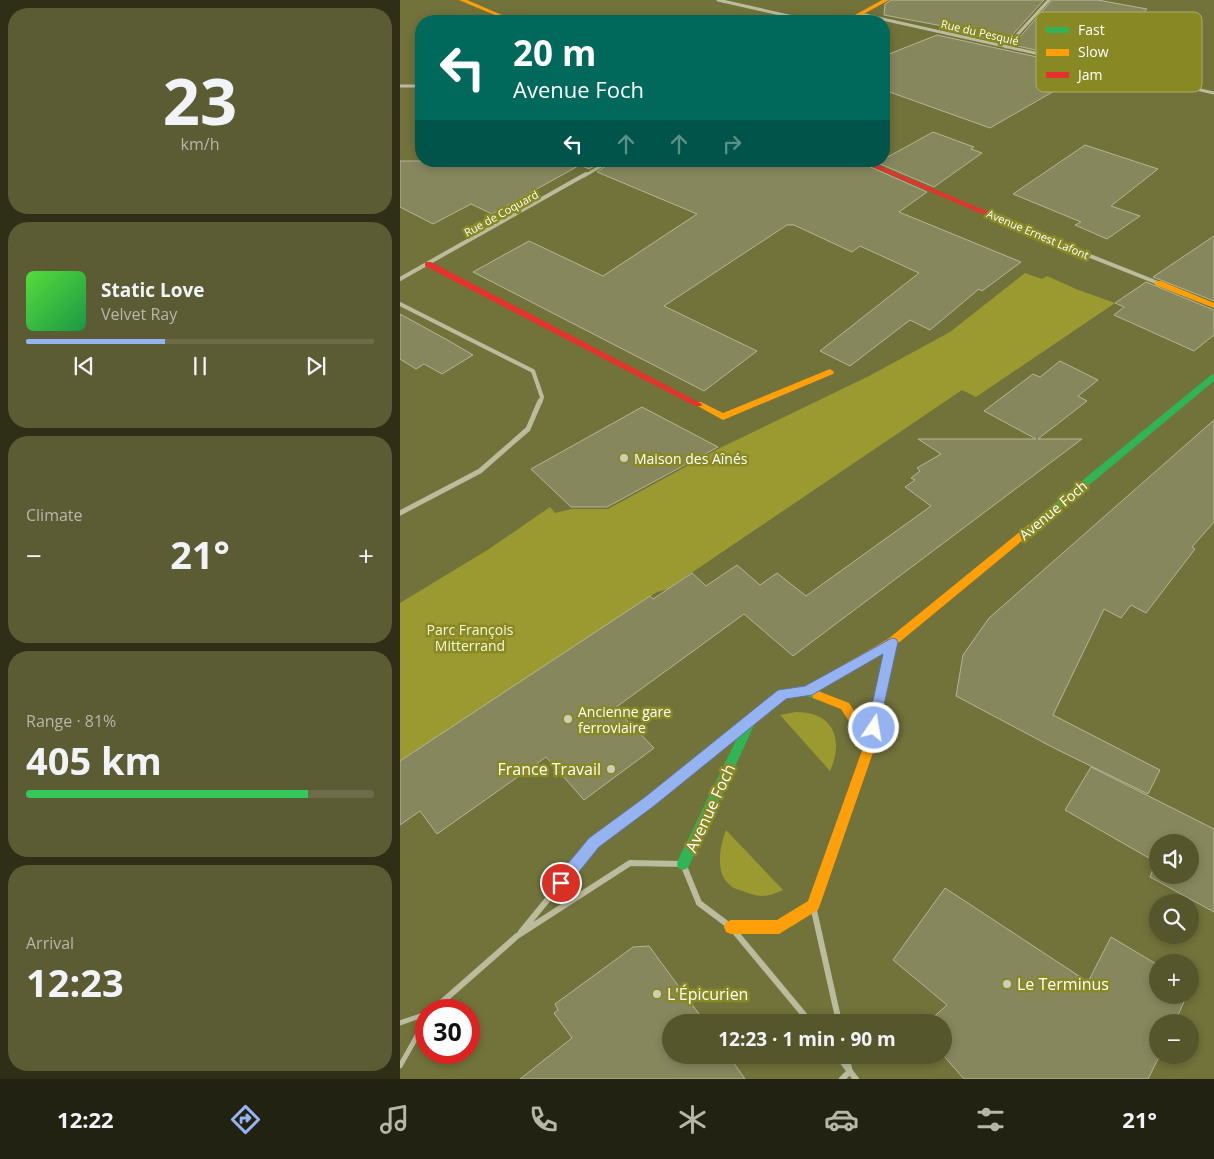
<!DOCTYPE html>
<meta charset="utf-8">
<style>
body{margin:0;font-family:"Open Sans",sans-serif;background:#5c5c34;color:#f1f3f6;height:100vh;display:flex;flex-direction:column;font-size:19px;white-space:nowrap}
*{box-sizing:border-box;margin:0}
p{font-size:16px;color:#b6b7a9}
.icon{flex:none;width:28px;height:28px;fill:none;stroke:currentColor;stroke-width:2;stroke-linecap:round;stroke-linejoin:round}
.map{position:relative;flex:1;overflow:hidden}
.sheet{display:flex;flex-direction:column;gap:8px;padding:8px;background:#2f2f18;width:400px}
.sheet>*{flex:none}
.guide{position:absolute;left:15px;top:15px;width:475px;height:152px;border-radius:20px;box-shadow:0 2px 8px #0003;background:#00695c;color:#fff;overflow:hidden}
.controls{position:absolute;left:749px;top:834px;display:grid;gap:10px}
.controls a{display:grid;place-items:center;width:50px;height:50px;border-radius:50%;background:#56562c;box-shadow:0 2px 8px #0003;font-size:25px}
.speed{position:absolute;left:15px;top:999px;display:flex;gap:10px;font-size:25px;font-weight:700;text-align:center}
.speed>*{display:grid;place-content:center;width:65px;height:65px;border-radius:50%;background:#56562c;box-shadow:0 2px 8px #0003;line-height:1}
.speed .limit{border:8px solid #d22;background:#fff;color:#111}
.pin{position:absolute;display:grid;place-items:center;width:42px;height:42px;color:#fff;margin:-21px;border:2px solid #fff;border-radius:50%;box-shadow:0 1px 5px #0007}
.me{position:absolute;width:55px;margin:-28px;rotate:12deg;stroke-linejoin:round;filter:drop-shadow(0 0 4px #0008)}
.turn{display:flex;align-items:center;gap:18px;height:105px;padding:0 15px;font-size:22px}
.turn .icon{width:65px;height:65px;stroke-width:2.5}
.turn b{display:block;font-size:35px;line-height:42px}
.lanes{display:flex;align-items:center;height:48px;padding:0 15px;background:#0003;justify-content:center;gap:25px;direction:ltr}
.lanes .off{opacity:.35}
.big{font-size:38px;font-weight:700;line-height:1.1}
.sheet .widget{flex:1;display:flex;flex-direction:column;justify-content:center;gap:8px;min-width:0;padding:0 18px;border-radius:20px;background:#5c5c34}
.sheet .dial{align-items:center;gap:0}
.dial b{font-size:65px;line-height:1}
.song{display:flex;align-items:center;gap:15px}
.cover{width:60px;height:60px;border-radius:8px;background:linear-gradient(135deg,hsl(110 70% 55%),hsl(140 70% 35%))}
.played{height:5px;border-radius:2px;background:linear-gradient(90deg,#95b2f1 40%,#6c6c48 40%)}
.keys{display:flex;justify-content:space-around;direction:ltr}
.heat{display:flex;justify-content:space-between;align-items:center;font-size:28px;direction:ltr}
.charge{height:8px;border-radius:4px;background:linear-gradient(90deg,#34c759 81%,#6c6c48 0)}
.trip{position:absolute;left:262px;top:1014px;width:290px;height:50px;border-radius:25px;background:#56562c;box-shadow:0 2px 8px #0003;font-weight:700;line-height:50px;text-align:center}
.tab-bar{display:flex;height:80px;justify-content:space-around;align-items:center;background:#222212;color:#b6b7a9}
.tab-bar .icon{width:35px;height:35px}
.tab-bar .on{color:#95b2f1}
.tab-bar b{font-size:22px;color:#f1f3f6}
main{display:flex;flex:1;min-height:0}
.map>svg:first-child{display:block}
.green{fill:#9b9a31}
.building{fill:#87875e;stroke:#b5b596;fill-rule:evenodd}
.lines{fill:none;stroke-linecap:round;stroke-linejoin:round}
.lane{stroke:#bbbb9e;stroke-width:5}
.street-far3{stroke:#bbbb9e;stroke-width:3}
.street-far2{stroke:#bbbb9e;stroke-width:4}
.street-far1{stroke:#bbbb9e;stroke-width:5}
.street{stroke:#bbbb9e;stroke-width:6}
.fast{fill:#30b455;fill-rule:evenodd}
.slow{fill:#ff9f0a;fill-rule:evenodd}
.jam{fill:#e5322d;fill-rule:evenodd}
.route{fill:#95b2f1;stroke:#61749d}
.poi-dot{fill:#ceceba;stroke:#888924;stroke-width:2}
.labels{text-anchor:middle;dominant-baseline:central;stroke-width:5;stroke-linejoin:round;paint-order:stroke}
.far-street-label{font-size:11px;fill:#fff;stroke:#888924}
.poi-label{font-size:14px;fill:#fff;stroke:#888924;text-anchor:start}
.street-label{font-size:14px;fill:#fff;stroke:#888924}
.park-label{font-size:14px;fill:#f7f7d5;stroke:#888924}
.near-poi-label{font-size:16px;fill:#fff;stroke:#888924;text-anchor:start}
.near-street-label{font-size:16px;fill:#fff;stroke:#888924}
.key{fill:#888924;stroke:#acac66;stroke-width:1}
.key-label{font-size:14px;fill:#fff}
</style>
<main>
<section class="sheet">
<div class="widget dial"><b>23</b><p>km/h</p></div>
<div class="widget">
<div class="song"><i class="cover"></i><div><b>Static Love</b><p>Velvet Ray</p></div></div>
<div class="played"></div>
<div class="keys"><svg class="icon" aria-label="previous" viewBox="0 0 24 24"><path d="M18 5L8 12l10 7zM5 5v14"/></svg><svg class="icon" aria-label="pause" viewBox="0 0 24 24"><path d="M8 5v14M16 5v14"/></svg><svg class="icon" aria-label="next" viewBox="0 0 24 24"><path d="M6 5l10 7-10 7zM19 5v14"/></svg></div>
</div>
<div class="widget"><p>Climate</p>
<div class="heat"><a>−</a><b class="big">21°</b><a>+</a></div>
</div>
<div class="widget"><p>Range · 81%</p><b class="big">405 km</b><div class="charge"></div></div>
<div class="widget"><p>Arrival</p><b class="big">12:23</b></div>
</section>
<div class="map">
<svg width="814" height="1079" viewBox="0 0 814 1079">
<rect width="100%" height="100%" fill="#72723b"/>
<path class="green" d="M625 273 642 279 647 276 676 289 715 303 576 397 562 390 275 584 268 589 257 592 0 761V603L89 549 150 507 155 513 172 509H208L322 447 469 376 550 332Z
M396 712C434 712 444 740 430 771L380 715Z
M326 830 383 890C368 897 361 898 345 892 341 890 334 889 331 886 314 873 320 847 326 830Z"/>
<path class="building" d="M491 0H644L605 43 549 30 553 28 484 15 485 4Z
M652 0H698L747 9 733 25 797 38 693 63 613 45Z
M537 35 678 66 658 71 682 75 590 128 484 90V56Z
M533 132 574 147 571 149 582 153 534 187 473 161H484V159Z
M685 145 758 169 711 206 740 216 707 239 675 225 681 222 613 194Z
M0 161H203L189 169 180 165 92 214 71 204 33 224 0 207Z
M213 161H457L527 192 499 212 621 262 582 291 579 289 530 330 510 320 450 366 420 351 519 273 460 246 452 252 394 225H387L264 306 357 351 304 391 73 272 129 241 203 276 297 214 197 172Z
M814 236V301L753 277Z
M746 282 814 310V335L794 351 714 315 724 307 715 303Z
M0 314 51 342 73 355 42 374 24 364 16 369 0 359Z
M660 361 698 380 678 396 687 401 638 439H682L393 656 344 614 215 708 254 748 184 800 146 757 37 834 20 811 0 825V761L250 596 253 599 292 573 306 586 337 565 360 585 377 573 406 596 531 506 505 487 515 480 511 478 520 471 517 468 541 454 518 439H636L584 411 633 374 640 377Z
M242 407 318 447 207 507H171L131 469Z
M814 420V522L792 547 795 549 746 613 731 605 721 618 704 609 653 715 760 770 748 794 654 748 556 696 563 655 589 618Z
M691 767 814 829V912L750 877 756 862 665 810ZM758 842H790V875H758Z
M545 888 688 982 711 937 758 965V995H787L775 1022H758V1055H760L748 1079H564L543 1055 544 1022H528L547 1005 493 960Z
M249 946 305 1022H271V1055H328L345 1079H120L172 1038 154 1013 158 1010 155 1004 233 947Z"/>
<g class="lines">
<path class="lane" d="M0 1023 26 1014
M0 1066 26 1020"/>
<path class="street-far3" d="M318 0 411 21
M460 14 814 93
M606 47 649 0
M0 86H21
M184 176 210 161"/>
<path class="street-far2" d="M665 246 758 283
M0 279 186 174
M0 304 133 371 142 397 140 403"/>
<path class="street-far1" d="M0 513 80 471 128 429 140 401
M480 697 492 642"/>
<path class="street" d="M470 744 480 696
M413 906 439 1022
M121 932 194 843 249 801 349 719
M33 1010 117 936 230 863 283 864 299 903 331 927 410 1022
M437 1055 456 1079
M446 1055 449 1068
M442 1079 450 1071"/>
<path class="fast" d="M814 374V381L634 531H628L626 528 628 525 811 375Z
M408 686 421 692 423 695 421 698 417 700 407 696 385 698 357 719 288 868 283 870 278 868 277 864 278 860 349 713 378 691Z"/>
<path class="slow" d="M59 0H67L116 21H109Z
M482 0H489L451 21H444Z
M755 281H761L814 303V308L755 285Z
M430 369 434 372 433 374 323 420 294 404 295 402H301L323 413Z
M631 524 634 525 636 528 634 531 496 645 418 691 449 703 476 744 420 905 418 910 379 934H331L326 932 324 927 326 922 331 920H377L408 901 464 745 441 709 413 698 412 694 408 696 404 694 402 691 404 688 488 639 628 525Z"/>
<path class="jam" d="M459 161H468L669 246 668 248H662Z
M25 262H31L302 404 301 406H295L25 266Z"/>
</g>
<path class="route" d="M492 638 496 639 498 642 478 732 474 733 469 732 467 728 483 654 412 695 386 699 254 806 199 847 166 888 161 890 156 888 153 883 156 878 189 838 245 797 378 690 405 686Z"/>
<g class="poi-dot">
<circle cx="224" cy="458" r="5"/>
<circle cx="168" cy="719" r="5"/>
<circle cx="211" cy="769" r="5"/>
<circle cx="607" cy="984" r="5"/>
<circle cx="257" cy="994" r="5"/>
</g>
<g class="labels">
<g class="far-street-label">
<text transform="translate(580 32) rotate(13)">Rue du Pesquié</text>
<text transform="translate(101 213) rotate(-29)">Rue de Coquard</text>
<text transform="translate(638 234) rotate(23)">Avenue Ernest Lafont</text>
</g>
<g class="poi-label">
<text x="234" y="458">Maison des Aînés</text>
<text x="178" y="711">Ancienne gare<tspan x="178" dy="16">ferroviaire</tspan></text>
</g>
<g class="street-label">
<text transform="translate(653 510) rotate(-40)">Avenue Foch</text>
</g>
<g class="park-label">
<text x="70" y="629">Parc François<tspan x="70" dy="16">Mitterrand</tspan></text>
</g>
<g class="near-poi-label">
<text x="201" y="769" text-anchor="end">France Travail</text>
<text x="617" y="984">Le Terminus</text>
<text x="267" y="994">L'Épicurien</text>
</g>
<g class="near-street-label">
<text transform="translate(310 808) rotate(-65)">Avenue Foch</text>
</g>
</g>
<rect x="636" y="12" width="166" height="80" rx="8" class="key"/>
<rect x="646" y="27" width="23" height="6" fill="#30b455"/>
<rect x="646" y="49" width="23" height="7" fill="#ff9f0a"/>
<rect x="646" y="72" width="23" height="6" fill="#e5322d"/>
<g class="key-label">
<text x="678" y="35">Fast</text>
<text x="678" y="57">Slow</text>
<text x="678" y="80">Jam</text>
</g>
</svg>
<div class="controls">
<a><svg class="icon" aria-label="sound" viewBox="0 0 24 24"><path d="M4 9h4l5-4v14l-5-4H4zM17 9q2 3 0 6"/></svg></a>
<a><svg class="icon" aria-label="search" viewBox="0 0 24 24"><circle cx="10" cy="10" r="6"/><path d="M15 15l6 6"/></svg></a>
<a>+</a>
<a>−</a>
</div>
<div class="speed"><div class="limit">30</div></div>
<div class="pin" style="left:161px;top:883px;background:#d93025"><svg class="icon" aria-label="arrive" viewBox="0 0 24 24"><path d="M6 21V4h12l-3 4 3 4H6"/></svg></div>
<svg class="me" style="left:474px;top:728px" viewBox="-20 -20 40 40"><circle r="17" fill="#95b2f1" stroke="#fff" stroke-width="3"/><path d="M0-11L8 9 0 5-8 9z" fill="#fff"/></svg>
<div class="trip">12:23 · 1 min · 90 m</div>
<div class="guide">
<div class="turn"><svg class="icon" aria-label="left" viewBox="0 0 24 24"><path d="M17 20v-9H6M10 6l-5 5 5 5"/></svg><div><b>20 m</b>Avenue Foch</div></div>
<div class="lanes"><svg class="icon" aria-label="left" viewBox="0 0 24 24"><path d="M17 20v-9H6M10 6l-5 5 5 5"/></svg><svg class="icon off" aria-label="ahead" viewBox="0 0 24 24"><path d="M12 20V5M6 11l6-6 6 6"/></svg><svg class="icon off" aria-label="ahead" viewBox="0 0 24 24"><path d="M12 20V5M6 11l6-6 6 6"/></svg><svg class="icon off" aria-label="right" viewBox="0 0 24 24"><path d="M7 20v-9h11M14 6l5 5-5 5"/></svg></div>
</div>
</div>
</main>
<nav class="tab-bar">
<b>12:22</b>
<svg class="icon on" aria-label="directions" viewBox="0 0 24 24"><path d="M12 3l9 9-9 9-9-9zM9 14v-3h6M13 9l2 2-2 2"/></svg>
<svg class="icon" aria-label="music" viewBox="0 0 24 24"><path d="M9 18V5l10-2v13"/><circle cx="6" cy="18" r="3"/><circle cx="16" cy="16" r="3"/></svg>
<svg class="icon" aria-label="phone" viewBox="0 0 24 24"><path d="M5 4h4l2 5-3 2q2 4 5 5l2-3 5 2v4C11 20 4 13 5 4z"/></svg>
<svg class="icon" aria-label="climate" viewBox="0 0 24 24"><path d="M12 3v18M4 7l16 10M4 17L20 7"/></svg>
<svg class="icon" aria-label="car" viewBox="0 0 24 24"><path d="M5 17H2v-5l4-1 3-4h7l3 4 3 1v5h-3M9 17h6M6 11h13"/><circle cx="7" cy="17" r="2"/><circle cx="17" cy="17" r="2"/></svg>
<svg class="icon" aria-label="filters" viewBox="0 0 24 24"><path d="M4 7h16M4 17h16"/><circle cx="9" cy="7" r="2"/><circle cx="15" cy="17" r="2"/></svg>
<b>21°</b>
</nav>
